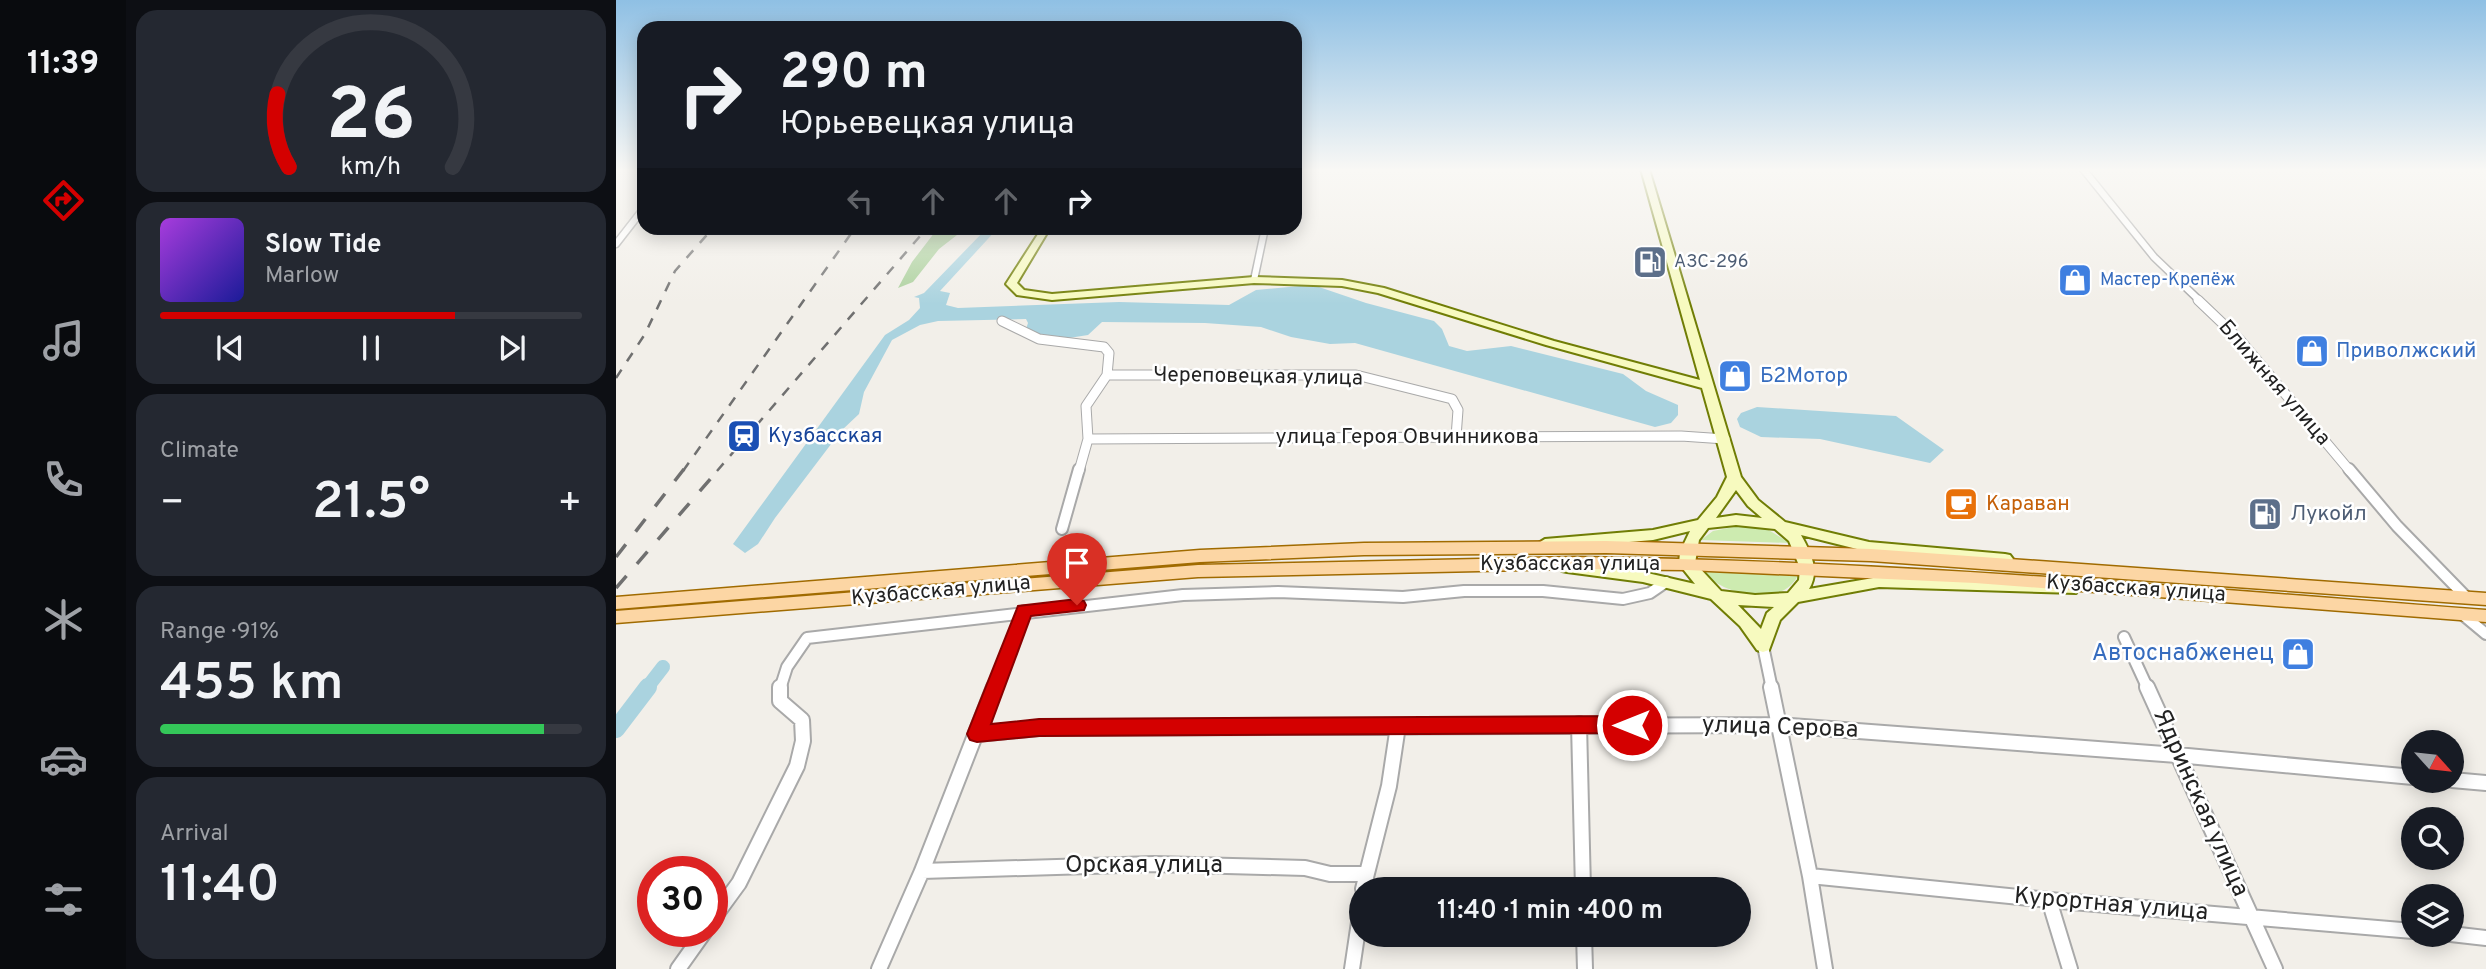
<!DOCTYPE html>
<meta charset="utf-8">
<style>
body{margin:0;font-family:Overpass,sans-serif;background:#242831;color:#f1f3f6;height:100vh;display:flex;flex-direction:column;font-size:26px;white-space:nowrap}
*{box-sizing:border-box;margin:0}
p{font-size:23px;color:#9ea1a6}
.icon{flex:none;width:38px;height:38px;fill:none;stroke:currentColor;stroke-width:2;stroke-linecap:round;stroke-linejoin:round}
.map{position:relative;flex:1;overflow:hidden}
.drawer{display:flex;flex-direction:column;gap:10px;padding:10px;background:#0d0f14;width:490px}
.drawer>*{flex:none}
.banner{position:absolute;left:21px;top:21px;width:665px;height:214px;border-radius:21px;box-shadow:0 4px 18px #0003;background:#171b24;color:#f1f3f6;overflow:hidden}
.needle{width:46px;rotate:117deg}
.tools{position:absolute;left:1785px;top:730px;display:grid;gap:14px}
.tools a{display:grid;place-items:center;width:63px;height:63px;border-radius:50%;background:#171b24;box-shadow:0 4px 18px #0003;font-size:35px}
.speed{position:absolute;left:21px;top:856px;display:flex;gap:14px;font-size:35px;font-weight:700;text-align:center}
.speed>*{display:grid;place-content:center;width:91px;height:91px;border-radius:50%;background:#171b24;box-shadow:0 4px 18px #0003;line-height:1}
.speed .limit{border:10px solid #d22;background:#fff;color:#111}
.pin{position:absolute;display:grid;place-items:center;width:60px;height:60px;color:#fff;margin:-72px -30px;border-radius:50% 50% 50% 0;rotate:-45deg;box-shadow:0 0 7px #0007}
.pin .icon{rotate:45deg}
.me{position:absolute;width:77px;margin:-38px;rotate:270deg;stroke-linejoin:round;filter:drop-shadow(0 0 5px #0008)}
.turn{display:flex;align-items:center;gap:24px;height:147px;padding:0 28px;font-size:32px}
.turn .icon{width:91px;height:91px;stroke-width:2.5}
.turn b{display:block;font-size:49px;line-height:60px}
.lanes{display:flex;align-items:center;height:66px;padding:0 28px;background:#0003;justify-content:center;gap:35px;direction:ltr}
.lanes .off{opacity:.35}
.big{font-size:52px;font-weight:600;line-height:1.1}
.drawer .card{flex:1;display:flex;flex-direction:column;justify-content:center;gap:10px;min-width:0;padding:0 24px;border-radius:21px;background:#242831}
.drawer .dial{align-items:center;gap:0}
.dial svg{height:182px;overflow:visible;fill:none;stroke:#363941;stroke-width:7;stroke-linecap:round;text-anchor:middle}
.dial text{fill:#f1f3f6;stroke:none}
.song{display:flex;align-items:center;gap:21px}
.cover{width:84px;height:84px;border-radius:10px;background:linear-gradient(135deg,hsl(280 70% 55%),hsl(240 70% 35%))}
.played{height:7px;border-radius:4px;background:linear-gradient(90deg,#d40000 70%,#363941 70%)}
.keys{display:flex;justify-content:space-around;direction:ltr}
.heat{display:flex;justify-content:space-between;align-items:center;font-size:38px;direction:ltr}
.charge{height:10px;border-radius:5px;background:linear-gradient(90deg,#34c759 91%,#363941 0)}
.trip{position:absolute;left:733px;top:877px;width:402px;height:70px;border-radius:35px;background:#171b24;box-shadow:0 4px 18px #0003;font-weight:600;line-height:70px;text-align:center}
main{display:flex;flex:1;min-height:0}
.tab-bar{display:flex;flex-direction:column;width:126px;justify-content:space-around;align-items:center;background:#090b0e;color:#9ea1a6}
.tab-bar .icon{width:49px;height:49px}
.tab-bar .current{color:#d40000}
.tab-bar b{font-size:32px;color:#f1f3f6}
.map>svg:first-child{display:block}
.grass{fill:#cdebb0}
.forest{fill:#add19e}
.water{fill:#aad3df}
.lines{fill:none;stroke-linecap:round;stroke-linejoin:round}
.canal-far1{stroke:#aad3df;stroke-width:14}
.canal{stroke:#aad3df;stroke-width:18}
.street-far3-casing{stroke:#a9a9a9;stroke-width:9}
.street-far2-casing{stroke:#a9a9a9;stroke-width:11}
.street-far1-casing{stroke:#a9a9a9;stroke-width:14}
.street-casing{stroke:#a9a9a9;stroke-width:18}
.secondary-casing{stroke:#707d05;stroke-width:4}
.primary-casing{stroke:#a06b00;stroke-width:3}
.street-far3{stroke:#fff;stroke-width:6}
.street-far2{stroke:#fff;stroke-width:9}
.street-far1{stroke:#fff;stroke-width:10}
.street{stroke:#fff;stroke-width:14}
.secondary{fill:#f7fabf;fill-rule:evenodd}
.primary{fill:#fcd6a4;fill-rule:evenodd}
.rail-far1{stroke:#707070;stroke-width:2.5;stroke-dasharray:10 10;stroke-linecap:butt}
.rail{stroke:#707070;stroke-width:3.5;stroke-dasharray:16 16;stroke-linecap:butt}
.route{fill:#d40000;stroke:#8a0000;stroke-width:2}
.labels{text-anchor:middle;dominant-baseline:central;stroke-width:5;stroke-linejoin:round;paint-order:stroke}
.far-service-label{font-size:18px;fill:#4e5e75;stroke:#fff;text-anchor:start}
.far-shop-label{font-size:18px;fill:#366cbe;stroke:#fff;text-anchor:start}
.shop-label{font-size:21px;fill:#366cbe;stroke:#fff;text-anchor:start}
.street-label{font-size:21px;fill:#222;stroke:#fff}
.transit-label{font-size:21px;fill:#164399;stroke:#fff;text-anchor:start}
.food-label{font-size:21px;fill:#c56008;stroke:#fff;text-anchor:start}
.service-label{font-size:21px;fill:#4e5e75;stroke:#fff;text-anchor:start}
.near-shop-label{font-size:24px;fill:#366cbe;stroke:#fff;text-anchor:end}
.near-street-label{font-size:24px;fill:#222;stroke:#fff}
</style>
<main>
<nav class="tab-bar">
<b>11:39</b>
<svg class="icon current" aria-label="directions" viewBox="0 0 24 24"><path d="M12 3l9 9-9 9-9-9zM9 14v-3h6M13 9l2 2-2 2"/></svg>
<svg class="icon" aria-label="music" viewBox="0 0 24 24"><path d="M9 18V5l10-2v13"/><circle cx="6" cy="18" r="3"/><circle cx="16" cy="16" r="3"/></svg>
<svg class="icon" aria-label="phone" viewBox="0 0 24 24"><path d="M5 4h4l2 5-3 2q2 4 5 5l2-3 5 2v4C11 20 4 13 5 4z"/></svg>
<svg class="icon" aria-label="climate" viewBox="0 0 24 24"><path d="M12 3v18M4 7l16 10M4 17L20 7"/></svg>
<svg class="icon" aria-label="car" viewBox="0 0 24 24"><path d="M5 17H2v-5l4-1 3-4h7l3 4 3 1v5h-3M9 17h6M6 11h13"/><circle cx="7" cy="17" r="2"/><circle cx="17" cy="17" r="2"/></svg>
<svg class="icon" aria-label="filters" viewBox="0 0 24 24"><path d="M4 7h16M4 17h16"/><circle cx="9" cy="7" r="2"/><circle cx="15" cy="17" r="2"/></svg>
</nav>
<section class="drawer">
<div class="card dial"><svg viewBox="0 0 100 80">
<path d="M14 69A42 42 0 1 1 86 69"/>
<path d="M14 69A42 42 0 0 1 9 37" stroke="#d40000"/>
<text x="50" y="56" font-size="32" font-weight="700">26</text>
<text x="50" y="72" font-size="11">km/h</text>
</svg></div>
<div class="card">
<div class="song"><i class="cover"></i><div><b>Slow Tide</b><p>Marlow</p></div></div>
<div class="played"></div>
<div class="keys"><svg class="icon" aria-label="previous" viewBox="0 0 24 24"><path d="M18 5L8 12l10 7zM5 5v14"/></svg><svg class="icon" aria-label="pause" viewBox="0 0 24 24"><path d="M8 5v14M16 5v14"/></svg><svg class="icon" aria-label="next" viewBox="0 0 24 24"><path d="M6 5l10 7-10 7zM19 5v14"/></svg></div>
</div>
<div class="card"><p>Climate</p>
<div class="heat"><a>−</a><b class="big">21.5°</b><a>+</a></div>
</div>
<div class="card"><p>Range · 91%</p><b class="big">455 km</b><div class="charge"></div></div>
<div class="card"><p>Arrival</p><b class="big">11:40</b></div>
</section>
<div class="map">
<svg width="1870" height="969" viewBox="0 0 1870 969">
<rect width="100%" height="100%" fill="#f2efe9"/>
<path class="grass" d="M1128 525 1151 529 1174 543 1085 540 1097 531Z
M1087 572 1183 573C1168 610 1107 595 1087 572Z"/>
<path class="forest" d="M322 228H350L323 249 297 282 282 288 296 262Z"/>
<path class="water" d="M371 228H382L324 291 334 293 330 305 342 308 503 302 613 305 640 290 684 286 703 287 750 303 818 321 826 329 833 346 851 351 895 346 1007 374 1030 391 1062 405V415L1055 423 1039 427 739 343 714 344 675 337 645 327 589 323 486 322 472 335 453 338 420 336 410 329 412 323 410 319 322 321 304 325 276 340 248 392 243 414 225 431 159 518 142 544 129 553 117 544 269 335 293 320 304 308 303 298 298 297 308 293Z
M1141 407 1280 416 1328 450 1314 463 1204 439 1145 437 1124 427 1121 419 1125 413Z"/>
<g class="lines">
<path class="canal-far1" d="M30 689 47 667"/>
<path class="canal" d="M0 729 32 687"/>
<g class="street-far3-casing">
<path id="street-far3" d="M1467 169 1538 257 1584 301
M0 244 28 208
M638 280 649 228"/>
</g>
<g class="street-far2-casing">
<path id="street-far2" d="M1582 300 1624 340 1734 471
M386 321 423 339 488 347 493 353 491 375 470 406 472 439 463 471
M491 375H740L836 399 842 410 840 437
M472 439 1065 436 1109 439"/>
</g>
<g class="street-far1-casing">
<path id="street-far1" d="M1733 469 1781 526 1850 597
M446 529 463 469
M1846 614 1870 634
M1508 637 1532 689
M1147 646 1156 689
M164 689 171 667 191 638 567 595 662 592 787 597 848 591H927L1007 599 1034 593 1050 582
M377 689 408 611"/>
</g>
<g class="street-casing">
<path id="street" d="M1155 687 1194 876 1209 969
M1531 687 1659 969
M963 724 967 889
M361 734 423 728 1161 725 1561 755 1797 777
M1836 780 1870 783
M306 871 538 864 689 868 714 874H750
M1194 876 1433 900 1797 931
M747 889 773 786 782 726
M1433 900 1454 969
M96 920 123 883 181 766 187 741 186 720 164 701V687
M968 934 969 969
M1835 934 1870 938
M62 969 89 931
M263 969 306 871 378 687
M736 969 746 902"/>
</g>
<g class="secondary-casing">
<path id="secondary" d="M1025 169H1033L1125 477 1142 500 1169 522 1253 542 1389 554 1394 555 1397 559 1394 563 1389 564 1253 552 1185 535C1195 553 1204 571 1193 589L1263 577 1454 584 1460 585 1462 589 1460 593 1263 587 1182 602 1164 620 1153 650 1147 652 1141 650 1124 626 1095 599 1027 582 951 572 946 571 943 567 946 563 951 562 1027 572 1079 584 1063 564 1064 552 1074 531 1037 540 929 549 921 544 929 539 1037 530 1082 520 1101 497 1111 477 1086 388 930 345 762 293 726 286 638 283 436 300 401 295 390 284 426 228H434L401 283 408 290 436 294 638 277 726 280 768 288 938 341 1084 380ZM1120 490 1132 506 1146 518 1120 515 1100 518ZM1120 525 1159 529 1173 541 1184 568 1183 580 1172 593 1139 595 1105 591 1079 563 1083 540 1092 528ZM1122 605 1158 607 1151 613 1145 629Z"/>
</g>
<g class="primary-casing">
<path id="primary" d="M990 541 1255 549 1870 593V605L1255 561 990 553 748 555 584 562 0 609V597L584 550 748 543Z
M959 557C1263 560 1567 587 1870 610V622L1359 583 1071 570 959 569 582 577 0 623V611L582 565Z"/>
</g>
<use href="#street-far3" class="street-far3"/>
<use href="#street-far2" class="street-far2"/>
<use href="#street-far1" class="street-far1"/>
<use href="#street" class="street"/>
<use href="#secondary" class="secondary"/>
<use href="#primary" class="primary"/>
<path class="rail-far1" d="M0 378 29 334 59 271 97 228
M67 471 239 228
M101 471 311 228"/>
<path class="rail" d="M0 557 68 469
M0 588 103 469"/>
</g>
<linearGradient id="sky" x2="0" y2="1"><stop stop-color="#8fc0e4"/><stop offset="0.56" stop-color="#f9f8f5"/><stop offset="1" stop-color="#f9f8f5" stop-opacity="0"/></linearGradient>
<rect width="1870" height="304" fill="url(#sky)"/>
<path class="route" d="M461 599 468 601 470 605 468 610 415 616 375 724 423 719 1016 716 1024 719 1027 725 1024 730 1016 733 423 736 361 742 354 740 351 734 402 606Z"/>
<defs>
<g id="fuel-square" transform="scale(1.75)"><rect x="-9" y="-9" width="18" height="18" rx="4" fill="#5c6f8a" stroke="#fff"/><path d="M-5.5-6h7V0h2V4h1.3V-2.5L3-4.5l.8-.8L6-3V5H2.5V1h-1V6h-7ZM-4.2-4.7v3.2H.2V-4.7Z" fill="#fff"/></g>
<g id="shop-square" transform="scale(1.75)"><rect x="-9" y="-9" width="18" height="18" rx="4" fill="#3f7fe0" stroke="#fff"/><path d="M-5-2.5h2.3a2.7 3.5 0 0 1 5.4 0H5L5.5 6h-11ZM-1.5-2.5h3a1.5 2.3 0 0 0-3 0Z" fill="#fff"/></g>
<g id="station-square" transform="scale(1.75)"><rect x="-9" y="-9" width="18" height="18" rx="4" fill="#1a4fb4" stroke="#fff"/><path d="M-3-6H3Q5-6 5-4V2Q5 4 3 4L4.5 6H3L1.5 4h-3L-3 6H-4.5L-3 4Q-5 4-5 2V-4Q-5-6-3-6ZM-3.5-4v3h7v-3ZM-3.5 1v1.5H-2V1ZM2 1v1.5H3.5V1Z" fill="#fff"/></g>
<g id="cafe-square" transform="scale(1.75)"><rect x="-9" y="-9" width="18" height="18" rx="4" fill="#e8710a" stroke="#fff"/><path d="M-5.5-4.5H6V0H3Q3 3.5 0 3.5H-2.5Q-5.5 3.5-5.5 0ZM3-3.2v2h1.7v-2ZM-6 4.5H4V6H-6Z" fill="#fff"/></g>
</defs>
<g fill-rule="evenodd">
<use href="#fuel-square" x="1034" y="262"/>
<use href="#shop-square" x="1459" y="280"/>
<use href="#shop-square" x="1696" y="351"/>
<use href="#shop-square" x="1119" y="376"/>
<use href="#station-square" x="128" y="436"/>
<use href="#cafe-square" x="1345" y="504"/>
<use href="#fuel-square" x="1649" y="514"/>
<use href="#shop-square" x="1682" y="654"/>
</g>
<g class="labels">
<g class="far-service-label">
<text x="1058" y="262">АЗС-296</text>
</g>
<g class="far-shop-label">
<text x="1484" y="280">Мастер-Крепёж</text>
</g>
<g class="shop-label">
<text x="1720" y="351">Приволжский</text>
<text x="1144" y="376">Б2Мотор</text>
</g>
<g class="street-label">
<text transform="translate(642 377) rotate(1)">Череповецкая улица</text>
<text transform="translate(1658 383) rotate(49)">Ближняя улица</text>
<text x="791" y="437">улица Героя Овчинникова</text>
<text x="954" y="564">Кузбасская улица</text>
<text transform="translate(1520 589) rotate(4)">Кузбасская улица</text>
<text transform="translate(325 591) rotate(-5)">Кузбасская улица</text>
</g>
<g class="transit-label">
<text x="152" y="436">Кузбасская</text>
</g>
<g class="food-label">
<text x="1370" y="504">Караван</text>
</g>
<g class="service-label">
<text x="1674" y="514">Лукойл</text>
</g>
<g class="near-shop-label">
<text x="1658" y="654">Автоснабженец</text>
</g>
<g class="near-street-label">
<text transform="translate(1164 728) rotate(2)">улица Серова</text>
<text transform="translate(1584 803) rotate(66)">Ядринская улица</text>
<text x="528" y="866">Орская улица</text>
<text transform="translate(1495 905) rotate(5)">Курортная улица</text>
</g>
</g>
</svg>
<div class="tools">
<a><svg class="needle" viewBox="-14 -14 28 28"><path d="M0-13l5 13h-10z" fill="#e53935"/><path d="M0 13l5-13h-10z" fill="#9ea1a6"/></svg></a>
<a><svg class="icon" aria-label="search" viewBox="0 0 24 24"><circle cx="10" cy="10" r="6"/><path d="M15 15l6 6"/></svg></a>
<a><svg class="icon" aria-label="layers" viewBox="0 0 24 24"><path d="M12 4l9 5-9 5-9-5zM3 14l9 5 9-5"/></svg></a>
</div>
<div class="speed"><div class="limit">30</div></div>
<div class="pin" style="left:461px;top:605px;background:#d93025"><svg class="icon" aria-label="arrive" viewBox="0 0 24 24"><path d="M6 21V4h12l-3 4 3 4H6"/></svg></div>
<svg class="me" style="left:1016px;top:725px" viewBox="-20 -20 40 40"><circle r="17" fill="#d40000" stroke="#fff" stroke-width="3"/><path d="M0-11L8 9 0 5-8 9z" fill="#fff"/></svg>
<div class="trip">11:40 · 1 min · 400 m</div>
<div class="banner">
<div class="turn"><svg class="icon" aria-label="right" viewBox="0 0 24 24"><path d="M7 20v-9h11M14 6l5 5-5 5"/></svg><div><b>290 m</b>Юрьевецкая улица</div></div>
<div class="lanes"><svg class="icon off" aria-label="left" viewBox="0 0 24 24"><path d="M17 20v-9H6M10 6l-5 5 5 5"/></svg><svg class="icon off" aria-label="ahead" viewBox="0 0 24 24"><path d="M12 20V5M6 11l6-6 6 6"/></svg><svg class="icon off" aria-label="ahead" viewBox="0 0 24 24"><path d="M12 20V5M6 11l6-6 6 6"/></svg><svg class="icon" aria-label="right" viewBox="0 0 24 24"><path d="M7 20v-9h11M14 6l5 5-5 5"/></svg></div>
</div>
</div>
</main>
